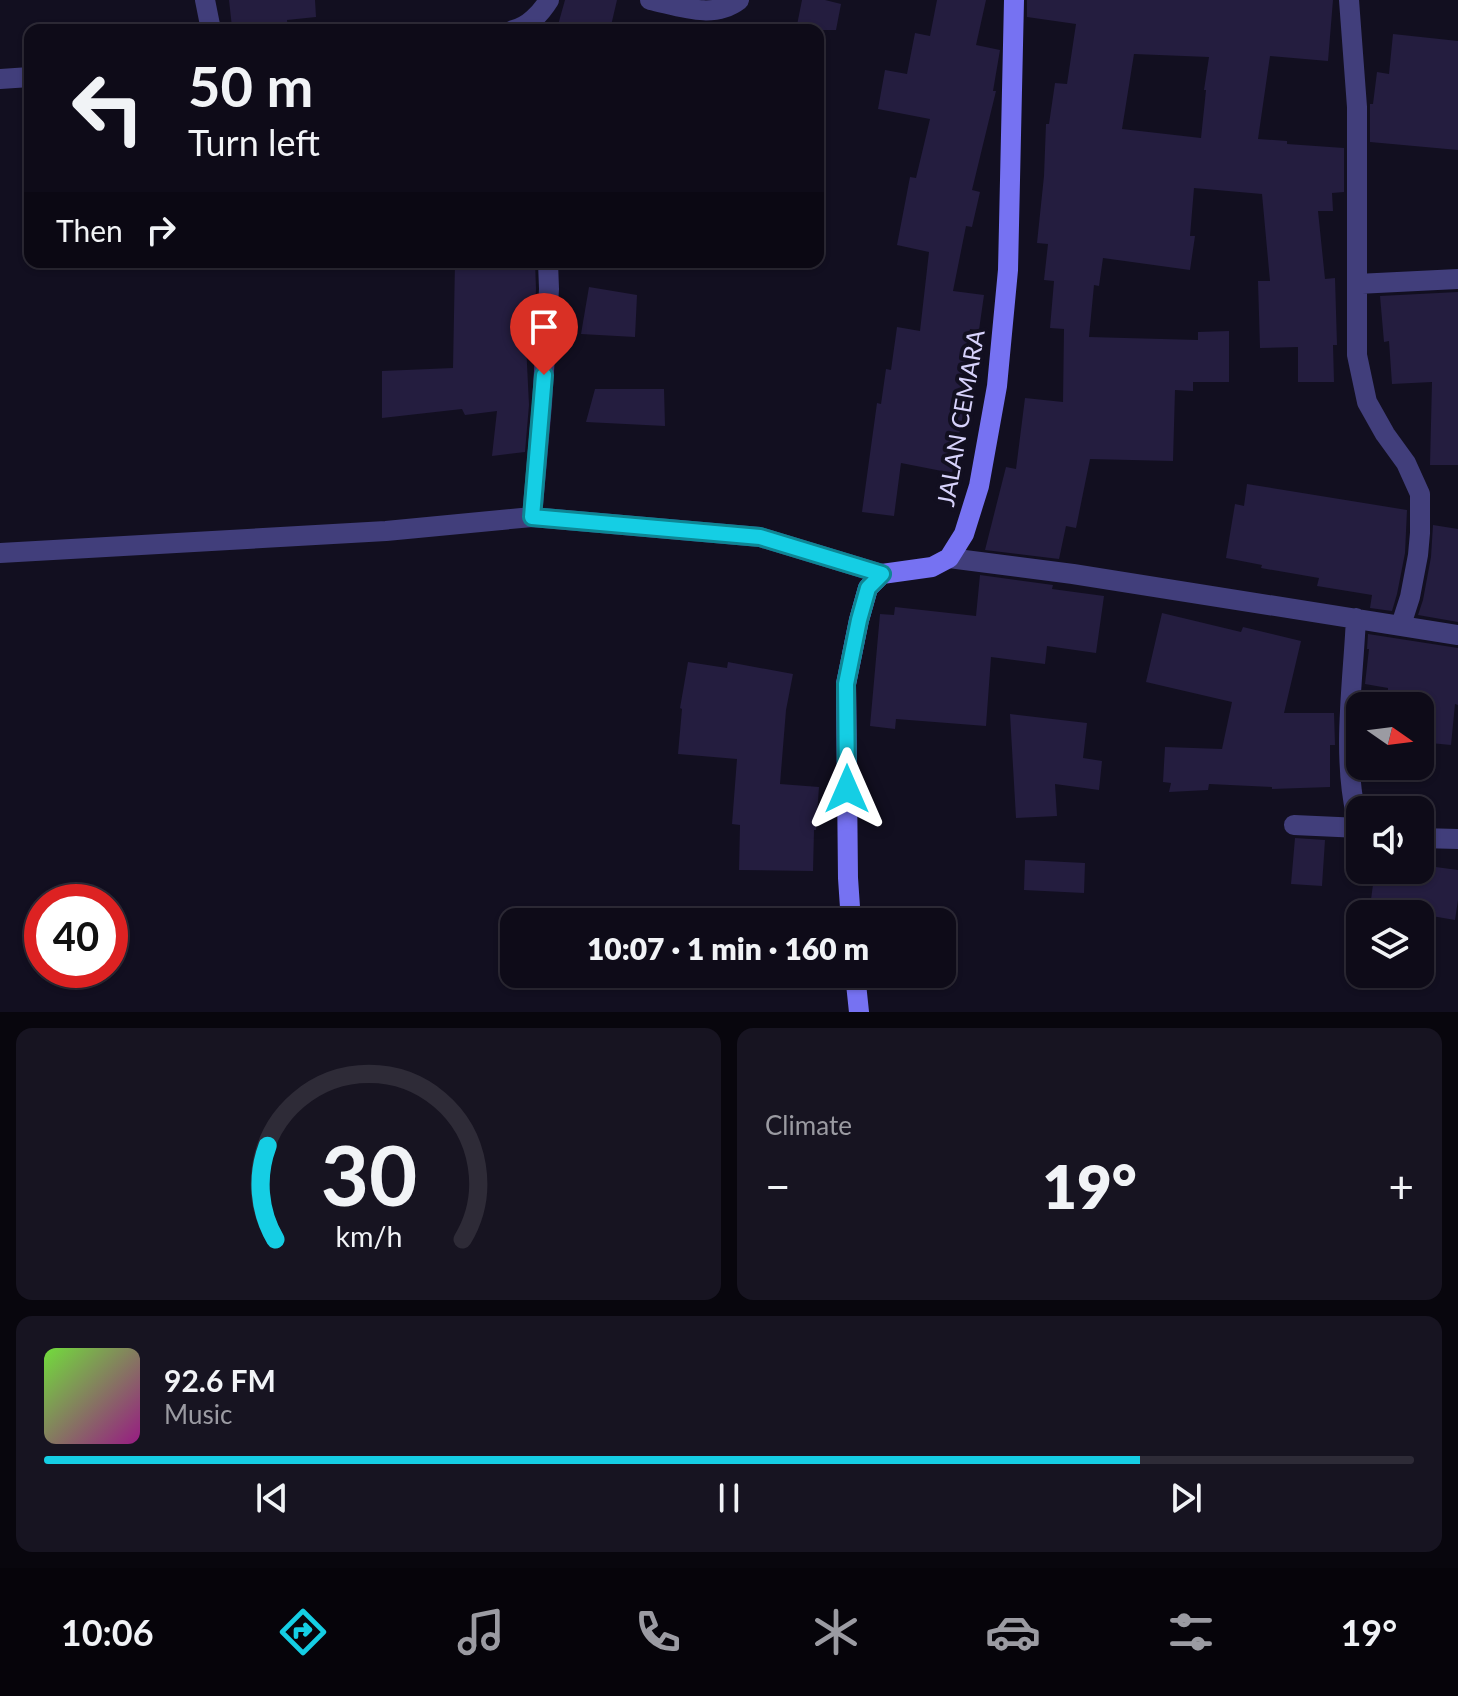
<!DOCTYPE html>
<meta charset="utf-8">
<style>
body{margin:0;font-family:Lato,sans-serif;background:#171421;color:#f1f3f6;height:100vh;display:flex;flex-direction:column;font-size:30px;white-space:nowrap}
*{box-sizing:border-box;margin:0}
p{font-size:26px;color:#9b9ba2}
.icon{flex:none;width:44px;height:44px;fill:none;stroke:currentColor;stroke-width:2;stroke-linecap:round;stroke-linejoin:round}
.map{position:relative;height:1012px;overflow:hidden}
.sheet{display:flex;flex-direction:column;gap:16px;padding:16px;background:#08060d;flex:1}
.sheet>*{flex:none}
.banner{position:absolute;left:24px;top:24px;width:800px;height:244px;border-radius:16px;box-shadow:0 2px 6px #0004,0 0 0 2px #2e2b37;background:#0e0b18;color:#f1f3f6;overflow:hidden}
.needle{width:52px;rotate:104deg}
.tools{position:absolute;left:1346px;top:692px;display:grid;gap:16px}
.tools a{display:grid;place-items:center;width:88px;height:88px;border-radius:16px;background:#0e0b18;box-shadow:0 2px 6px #0004,0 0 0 2px #2e2b37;font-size:40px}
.speed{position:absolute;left:24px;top:884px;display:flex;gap:16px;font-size:40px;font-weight:700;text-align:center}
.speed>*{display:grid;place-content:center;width:104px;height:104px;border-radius:50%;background:#0e0b18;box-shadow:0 2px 6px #0004,0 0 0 2px #2e2b37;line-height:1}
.speed .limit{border:12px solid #d22;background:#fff;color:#111}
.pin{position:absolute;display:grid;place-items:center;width:68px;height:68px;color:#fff;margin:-82px -34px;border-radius:50% 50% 50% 0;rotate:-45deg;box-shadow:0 0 8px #0007}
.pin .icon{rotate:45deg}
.me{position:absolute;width:88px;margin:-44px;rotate:0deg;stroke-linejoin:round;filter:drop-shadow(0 0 6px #0008)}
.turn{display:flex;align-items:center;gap:28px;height:168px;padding:0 32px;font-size:36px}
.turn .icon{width:104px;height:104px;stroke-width:2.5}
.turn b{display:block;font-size:56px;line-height:68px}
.then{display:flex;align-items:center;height:76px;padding:0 32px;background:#0003;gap:16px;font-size:30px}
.big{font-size:60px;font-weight:800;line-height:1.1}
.sheet .card{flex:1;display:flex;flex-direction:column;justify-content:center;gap:12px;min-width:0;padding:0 28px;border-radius:16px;background:#171421}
.sheet .dial{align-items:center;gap:0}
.dial svg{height:208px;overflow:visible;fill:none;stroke:#2e2b37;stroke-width:7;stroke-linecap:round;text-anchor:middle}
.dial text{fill:#f1f3f6;stroke:none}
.song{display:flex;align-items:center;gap:24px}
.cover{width:96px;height:96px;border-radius:12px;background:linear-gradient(135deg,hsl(100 70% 55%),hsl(310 70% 35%))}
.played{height:8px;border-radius:4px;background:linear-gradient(90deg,#15cee4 80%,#2e2b37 80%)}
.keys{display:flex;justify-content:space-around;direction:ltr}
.heat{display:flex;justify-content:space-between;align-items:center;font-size:44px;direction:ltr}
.sheet .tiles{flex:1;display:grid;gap:16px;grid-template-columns:1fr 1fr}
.card:last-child{grid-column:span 2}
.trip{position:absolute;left:500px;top:908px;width:456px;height:80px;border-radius:16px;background:#0e0b18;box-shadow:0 2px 6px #0004,0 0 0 2px #2e2b37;font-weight:800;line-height:80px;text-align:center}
.menu{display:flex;height:128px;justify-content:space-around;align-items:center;background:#06040a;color:#9b9ba2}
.menu .icon{width:56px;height:56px}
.menu .active{color:#15cee4}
.menu b{font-size:36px;color:#f1f3f6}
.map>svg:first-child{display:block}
.building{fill:#241d3f;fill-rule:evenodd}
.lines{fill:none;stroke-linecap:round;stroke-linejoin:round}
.street{stroke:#413e7b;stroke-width:20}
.secondary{stroke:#7672f2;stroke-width:20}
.route-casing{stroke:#0e8694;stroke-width:20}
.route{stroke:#15cee4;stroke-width:14}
.labels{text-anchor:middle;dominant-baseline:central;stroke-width:8;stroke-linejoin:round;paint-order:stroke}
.street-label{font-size:24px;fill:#d7d2fb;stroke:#120f20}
</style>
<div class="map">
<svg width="1458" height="1012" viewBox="0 0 1458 1012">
<rect width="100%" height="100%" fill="#120f20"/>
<path class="building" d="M229 0H315L316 17 287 20 288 30H250V25L232 27Z
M565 0H617L610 30H563V27L558 25Z
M802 0H825L841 4 836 30H796Z
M937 0H986L976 45 1000 50 993 91H996L972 190 980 192 972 227 966 226 953 291 984 295 979 330 970 329 963 381 974 383 969 415 963 414 952 473 901 463 894 516 862 512 877 403 881 404 886 369 891 370 897 327 920 331 929 252 897 245 910 177 916 178 930 119 878 109 885 70 907 74 915 33 930 36Z
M1027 0H1333L1328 61 1270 56 1258 139 1287 141V144L1344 148V192L1332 193 1333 211H1318L1325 279 1335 278 1337 345H1333L1334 382H1298V347L1260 348 1258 281H1270L1262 194 1194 188 1190 236H1195L1190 270 1103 258 1099 286 1094 285 1089 337 1198 340V332L1229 331V382H1193V391L1175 390 1173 461 1090 459 1076 528 1066 526 1059 559 985 550 1006 467 1016 469 1025 398 1063 402 1064 329 1050 328 1054 281 1044 280 1048 244 1037 243 1044 176 1046 124H1049L1055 83 1067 84 1076 24 1027 17ZM1134 54 1209 57 1204 90H1206L1201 138 1122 129Z
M1393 34 1458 41V150L1370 142V104H1373L1377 72 1389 74Z
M455 262H535L536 289 533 344H526L529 405 525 452 492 456 497 411 465 415 462 409 382 418V371L453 368Z
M589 287 637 295 635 337 581 334Z
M1458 292V465H1430L1432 382 1392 384 1389 341 1384 342 1380 296Z
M595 389H664L665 426 586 422Z
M1247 484 1407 510 1405 553 1397 594 1392 611 1370 608 1372 595 1317 586 1319 578 1261 568 1262 565 1226 558 1235 504 1244 506Z
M1433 525 1458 529V622L1418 615 1423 600 1431 557Z
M980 575 1053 585 1052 589 1104 596 1096 653 1047 646 1045 664 991 657 986 726 896 719 895 729 870 726 880 614 894 615 895 607 976 616Z
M1162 613 1241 632 1243 627 1301 641 1284 713H1334L1335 745H1330V787L1272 789V787L1209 784 1208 790 1169 792 1171 783 1163 782 1165 747 1222 749 1232 702 1146 682Z
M1368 634 1458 648V705L1455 704 1451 745 1420 742V706H1387L1388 688 1365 684 1369 649H1367Z
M688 662 727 668 728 662 793 674 786 710 780 784 819 787 816 830H814L813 871 739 870 740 825 732 824 737 759 678 754 682 709 680 708Z
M1010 714 1087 723 1083 758 1102 761 1099 790 1055 784 1057 816 1016 818Z
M1295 838 1325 840 1322 886 1291 884Z
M1025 860 1085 863 1084 893 1024 890Z
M1428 866 1458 870V900L1455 920 1420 914H1369L1375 870H1427Z"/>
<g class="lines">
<path class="street" d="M205 0 211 30
M650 0C679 6 713 20 739 0
M1349 0 1357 107V355L1367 402 1385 434 1406 463 1420 494V533L1418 555 1410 597 1401 625
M513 30C528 27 541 13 549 0
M0 79 30 77
M1357 284 1458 279
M532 517 542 404 549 289 548 262
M0 553 386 531 532 517 760 537 882 574
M949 558 1073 574 1458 635
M1356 618C1353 683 1342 752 1356 815L1360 820
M1294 825 1360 828
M1420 838 1458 839"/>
<path class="secondary" d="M851 922 848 878 846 684 859 620 868 588 882 574 932 567 949 558 964 534 979 486 997 386 1008 270 1014 0
M855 974 859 1012"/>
</g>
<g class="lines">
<g class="route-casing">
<path id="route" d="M544 375 532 517 760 537 882 574 868 588 859 620 846 684 847 789"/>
</g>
<use href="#route" class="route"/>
</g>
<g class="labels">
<g class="street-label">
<text transform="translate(960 418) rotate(-80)">JALAN CEMARA</text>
</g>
</g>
</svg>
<div class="tools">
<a><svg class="needle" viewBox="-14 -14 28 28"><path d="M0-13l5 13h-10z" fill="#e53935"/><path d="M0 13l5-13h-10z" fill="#9b9ba2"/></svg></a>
<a><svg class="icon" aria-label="sound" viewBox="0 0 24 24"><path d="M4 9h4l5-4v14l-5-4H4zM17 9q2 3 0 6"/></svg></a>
<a><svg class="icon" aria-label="layers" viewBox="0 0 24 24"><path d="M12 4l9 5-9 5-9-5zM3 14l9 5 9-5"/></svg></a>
</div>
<div class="speed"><div class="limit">40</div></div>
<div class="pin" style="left:544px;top:375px;background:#d93025"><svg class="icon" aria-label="arrive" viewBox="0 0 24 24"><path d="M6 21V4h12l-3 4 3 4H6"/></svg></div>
<svg class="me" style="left:847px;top:789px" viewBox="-20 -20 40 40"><path d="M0-17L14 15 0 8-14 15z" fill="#15cee4" stroke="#fff" stroke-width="4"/></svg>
<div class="trip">10:07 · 1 min · 160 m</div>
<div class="banner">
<div class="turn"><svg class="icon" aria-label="left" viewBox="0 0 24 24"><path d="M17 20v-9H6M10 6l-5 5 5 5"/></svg><div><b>50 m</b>Turn left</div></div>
<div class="then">Then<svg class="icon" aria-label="right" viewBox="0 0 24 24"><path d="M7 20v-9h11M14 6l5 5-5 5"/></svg></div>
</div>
</div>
<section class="sheet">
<div class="tiles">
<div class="card dial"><svg viewBox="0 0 100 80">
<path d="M14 69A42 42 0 1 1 86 69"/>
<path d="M14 69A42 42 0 0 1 11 33" stroke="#15cee4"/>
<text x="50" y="56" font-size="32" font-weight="700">30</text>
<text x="50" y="72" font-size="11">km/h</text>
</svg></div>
<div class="card"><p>Climate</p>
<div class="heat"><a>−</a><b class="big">19°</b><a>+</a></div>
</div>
<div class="card">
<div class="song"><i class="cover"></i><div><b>92.6 FM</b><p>Music</p></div></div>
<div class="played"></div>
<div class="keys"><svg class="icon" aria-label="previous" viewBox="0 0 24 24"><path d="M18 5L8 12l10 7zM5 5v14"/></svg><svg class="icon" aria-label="pause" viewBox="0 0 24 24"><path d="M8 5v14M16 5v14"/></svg><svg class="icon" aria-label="next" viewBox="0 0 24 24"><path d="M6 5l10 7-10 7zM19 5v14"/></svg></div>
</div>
</div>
</section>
<nav class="menu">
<b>10:06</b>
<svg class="icon active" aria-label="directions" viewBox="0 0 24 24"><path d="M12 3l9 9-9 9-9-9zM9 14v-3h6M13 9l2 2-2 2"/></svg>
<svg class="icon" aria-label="music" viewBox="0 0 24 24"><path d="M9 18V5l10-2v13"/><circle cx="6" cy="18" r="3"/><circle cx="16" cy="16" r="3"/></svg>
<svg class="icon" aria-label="phone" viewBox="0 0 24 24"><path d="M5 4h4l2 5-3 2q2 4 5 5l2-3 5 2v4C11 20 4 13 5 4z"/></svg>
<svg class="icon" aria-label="climate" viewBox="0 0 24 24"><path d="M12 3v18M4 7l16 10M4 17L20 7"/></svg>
<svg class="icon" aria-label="car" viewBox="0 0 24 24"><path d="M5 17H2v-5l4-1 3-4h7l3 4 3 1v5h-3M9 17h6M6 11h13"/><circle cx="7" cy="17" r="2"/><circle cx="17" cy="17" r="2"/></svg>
<svg class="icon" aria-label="filters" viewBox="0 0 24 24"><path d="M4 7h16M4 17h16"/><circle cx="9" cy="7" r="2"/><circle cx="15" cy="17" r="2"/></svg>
<b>19°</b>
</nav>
